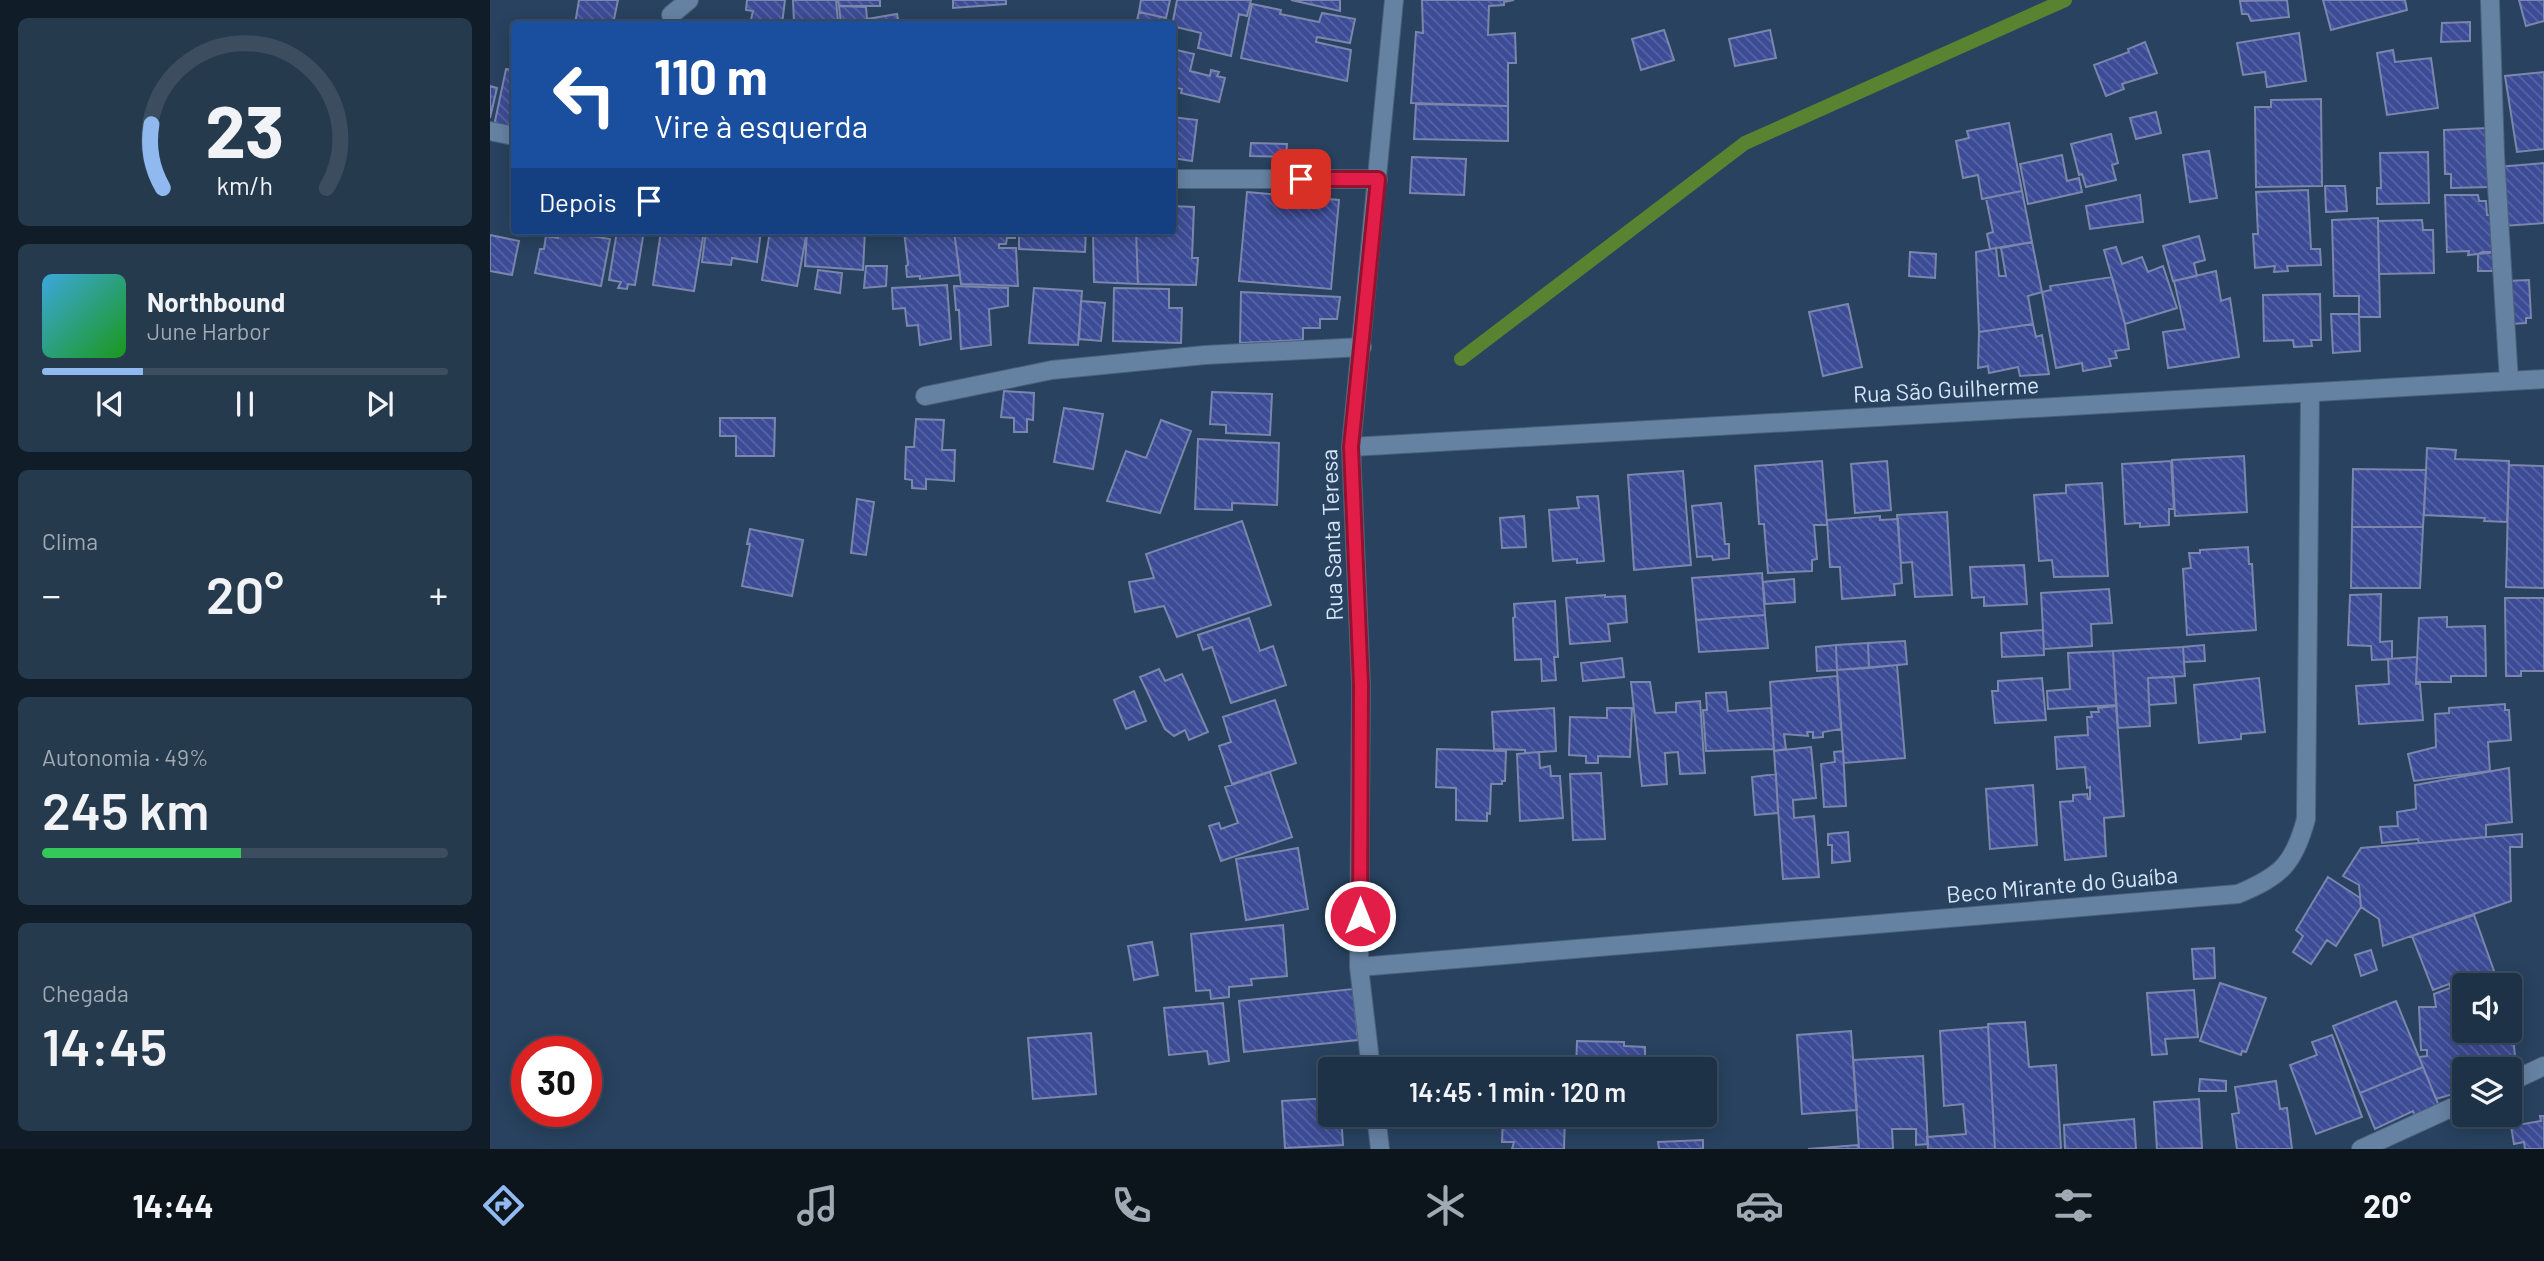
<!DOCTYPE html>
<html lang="pt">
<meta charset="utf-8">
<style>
body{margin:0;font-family:Barlow,sans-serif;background:#263a4e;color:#f1f3f6;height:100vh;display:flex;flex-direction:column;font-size:26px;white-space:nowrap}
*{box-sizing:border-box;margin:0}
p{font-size:23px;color:#a1aab4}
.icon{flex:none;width:38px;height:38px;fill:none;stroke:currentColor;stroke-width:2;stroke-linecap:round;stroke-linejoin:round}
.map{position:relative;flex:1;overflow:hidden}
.details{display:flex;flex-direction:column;gap:18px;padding:18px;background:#101c27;width:490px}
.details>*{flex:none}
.top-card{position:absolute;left:21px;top:21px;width:665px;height:214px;border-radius:7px;box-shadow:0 4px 18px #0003,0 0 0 2px #3c4d60;background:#1a4fa0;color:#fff;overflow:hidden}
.controls{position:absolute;left:1962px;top:973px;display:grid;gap:14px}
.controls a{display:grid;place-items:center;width:70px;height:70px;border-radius:7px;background:#1e3247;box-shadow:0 4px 18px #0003,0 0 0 2px #3c4d60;font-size:35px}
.speed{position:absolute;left:21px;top:1036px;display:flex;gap:14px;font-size:35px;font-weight:700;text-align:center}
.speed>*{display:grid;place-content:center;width:91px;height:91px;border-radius:50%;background:#1e3247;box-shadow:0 4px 18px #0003,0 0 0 2px #3c4d60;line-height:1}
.speed .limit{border:10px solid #d22;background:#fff;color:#111}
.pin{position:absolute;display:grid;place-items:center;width:60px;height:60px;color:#fff;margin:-30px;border-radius:14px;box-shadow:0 4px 10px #0006}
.me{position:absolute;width:77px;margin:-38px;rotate:0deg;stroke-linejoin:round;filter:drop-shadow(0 0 5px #0008)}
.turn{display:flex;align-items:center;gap:24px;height:147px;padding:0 28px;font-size:32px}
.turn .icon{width:91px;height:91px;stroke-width:2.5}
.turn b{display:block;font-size:49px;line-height:60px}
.then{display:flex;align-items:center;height:66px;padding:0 28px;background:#0003;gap:14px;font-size:26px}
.big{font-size:52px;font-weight:600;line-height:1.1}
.details .widget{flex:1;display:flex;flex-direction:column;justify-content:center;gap:10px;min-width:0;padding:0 24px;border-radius:10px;background:#263a4e}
.details .dial{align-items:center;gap:0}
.dial svg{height:182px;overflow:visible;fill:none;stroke:#3c4d60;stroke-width:7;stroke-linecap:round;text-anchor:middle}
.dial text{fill:#f1f3f6;stroke:none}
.song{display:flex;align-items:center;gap:21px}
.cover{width:84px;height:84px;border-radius:10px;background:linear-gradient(135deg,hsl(200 70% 55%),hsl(120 70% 35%))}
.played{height:7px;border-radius:4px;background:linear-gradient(90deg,#90b9f0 25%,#3c4d60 25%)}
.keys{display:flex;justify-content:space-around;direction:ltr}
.heat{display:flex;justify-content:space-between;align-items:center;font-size:38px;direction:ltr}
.charge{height:10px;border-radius:5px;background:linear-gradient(90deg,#34c759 49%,#3c4d60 0)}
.trip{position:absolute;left:828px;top:1057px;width:399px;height:70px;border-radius:7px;background:#1e3247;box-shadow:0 4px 18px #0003,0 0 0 2px #3c4d60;font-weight:600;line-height:70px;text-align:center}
.dock{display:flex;height:112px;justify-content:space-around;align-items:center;background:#0c141c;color:#a1aab4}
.dock .icon{width:49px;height:49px}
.dock .current{color:#90b9f0}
.dock b{font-size:32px;color:#f1f3f6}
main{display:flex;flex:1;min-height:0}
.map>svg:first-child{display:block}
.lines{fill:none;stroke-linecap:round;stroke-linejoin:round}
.stream{stroke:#598331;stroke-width:14}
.building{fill:url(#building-back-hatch);stroke:#7b86ad;stroke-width:2}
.service-casing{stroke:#4a6179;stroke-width:20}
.minor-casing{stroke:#4a6179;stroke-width:20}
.service{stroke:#6682a3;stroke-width:18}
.minor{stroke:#6682a3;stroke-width:18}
.route-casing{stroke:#92132f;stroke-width:18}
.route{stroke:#e11d48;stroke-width:12}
.labels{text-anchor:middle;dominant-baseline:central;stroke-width:7;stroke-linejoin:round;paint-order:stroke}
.street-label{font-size:23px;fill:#d6e6f8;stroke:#28425f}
</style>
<main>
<section class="details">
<div class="widget dial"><svg viewBox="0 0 100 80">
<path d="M14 69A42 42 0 1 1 86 69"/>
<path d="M14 69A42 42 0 0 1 9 41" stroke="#90b9f0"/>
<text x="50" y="56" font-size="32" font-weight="700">23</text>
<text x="50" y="72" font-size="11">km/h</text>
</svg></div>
<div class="widget">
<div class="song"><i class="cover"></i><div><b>Northbound</b><p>June Harbor</p></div></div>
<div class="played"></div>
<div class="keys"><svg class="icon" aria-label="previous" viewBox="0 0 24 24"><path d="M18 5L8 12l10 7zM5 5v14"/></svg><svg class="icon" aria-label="pause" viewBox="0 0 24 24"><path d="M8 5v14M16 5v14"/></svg><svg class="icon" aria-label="next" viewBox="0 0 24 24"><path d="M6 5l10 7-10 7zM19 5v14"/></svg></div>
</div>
<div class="widget"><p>Clima</p>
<div class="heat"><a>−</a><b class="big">20°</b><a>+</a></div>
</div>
<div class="widget"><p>Autonomia · 49%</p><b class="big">245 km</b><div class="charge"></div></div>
<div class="widget"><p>Chegada</p><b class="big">14:45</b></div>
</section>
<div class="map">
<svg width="2054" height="1149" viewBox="0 0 2054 1149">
<defs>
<pattern id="building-back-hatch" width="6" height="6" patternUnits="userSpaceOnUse" patternTransform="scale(1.75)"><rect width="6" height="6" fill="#3c4b95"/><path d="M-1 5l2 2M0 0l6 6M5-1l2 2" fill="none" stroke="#5765a5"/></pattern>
</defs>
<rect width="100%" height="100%" fill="#28425f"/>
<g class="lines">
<path class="stream" d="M971 359 1255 143 1575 0"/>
</g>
<path class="building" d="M89 0H128L123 24H85Z
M257 0H295L292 24H260L263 11 256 10Z
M303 0H346L348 22H304Z
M348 0H390V6H349Z
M463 0H516V4L463 8Z
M651 0H680L676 18 649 12Z
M687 0H761L757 16 749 14 741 56 708 48 711 33 682 26Z
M801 0H850V11Z
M932 0H1024L1014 2V5L999 6 998 35 1025 33 1026 63H1018V106L921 103 926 32 933 33Z
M1797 0 1799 17 1761 21 1758 14H1752L1750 1Z
M1833 0H1915L1917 10 1841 30Z
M2029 0H2054V21L2036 26Z
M762 4 791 10 790 14 829 22 832 13 865 19 860 43 827 37 826 42 861 50 857 81 751 58Z
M349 6 376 7 377 19 407 14 409 24H351Z
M649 12 676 18 675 24H656L657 22 647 20Z
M298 22H348V24H298Z
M1980 22V41L1951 42 1952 23Z
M1174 30 1184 60 1151 70 1142 39Z
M1280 30 1286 58 1245 66 1239 39Z
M1809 33 1816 81 1777 87 1775 72 1753 75 1747 43Z
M1655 42 1667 73 1632 84 1634 89 1616 96 1604 65 1639 52 1638 49Z
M682 49 704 54 700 71 720 76 721 70 729 72 727 76 735 78 729 102 691 93 692 89 682 87Z
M1903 50 1905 62 1941 58 1948 108 1897 115 1887 53Z
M16 69 24 70V131L4 126Z
M2054 72V149L2027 152 2015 76Z
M0 86 7 88 0 118Z
M1831 99 1832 186 1766 187 1765 107H1781V100Z
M926 104 1018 106V141L924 139Z
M1666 112 1671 133 1646 139 1640 118Z
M682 117 707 120 702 161 682 158Z
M1519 123 1532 191 1492 199 1488 175 1473 178 1466 141 1479 138 1477 131Z
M1997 128 1999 187 1961 188V174H1955L1954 130Z
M1621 134 1628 163 1622 165 1626 180 1596 187 1592 174 1589 175 1581 144Z
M761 143 797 144 796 157 760 156Z
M1719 151 1727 198 1700 202 1693 155Z
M1938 152 1939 203 1887 204V188H1891L1890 153Z
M1572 155 1577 181 1589 178 1592 192 1538 204 1530 164Z
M922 157 976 159 974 195 920 193Z
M2054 163V223L2013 226 2008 167Z
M1835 186H1855L1857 211 1836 212Z
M1818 190 1821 249H1830L1831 265 1797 266 1798 271 1784 272 1785 266 1765 268 1763 234H1768L1766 192Z
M1532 191 1542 242 1500 249 1497 234 1503 232 1496 198Z
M757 192 849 200 841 289 749 281Z
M1650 195 1653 222 1600 229 1596 206Z
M1955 195H1988L1989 201H1996L1997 215H2005L2007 252 1978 255 1979 251 1957 252Z
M682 206 704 207 702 258H708L706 285 648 284 646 231H682Z
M1888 218 1890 317H1869V296H1844L1842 220Z
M1932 220 1933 230H1943L1944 273 1889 274 1888 221Z
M69 231 120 239 111 286 45 273 50 249H54L56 236 68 238Z
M127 231H154L145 285 138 284 137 289 128 288 131 282 119 280Z
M171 231H214L204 291 163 285Z
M216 231H271L267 262 242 258 241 265 212 262Z
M280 231H317L307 286 272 280Z
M317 231H375L373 270 315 266Z
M414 231H464L470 275 430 279V276L417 277 416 266 418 265Z
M464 231H525V238H517L516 244H509V248H526L528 286 471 284Z
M529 231H596L595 252 529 249Z
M603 231H646L648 284 604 282Z
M0 235 29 241 22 275 0 271Z
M1709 236 1715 260 1704 263 1707 276 1683 281 1673 246Z
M1542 242 1552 292 1538 296 1543 324 1489 332 1486 252 1506 248 1509 276H1516L1511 248Z
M1626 247 1632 264 1652 257 1658 272 1673 266 1687 308 1635 324 1614 250Z
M1420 252 1446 254 1445 278 1419 276Z
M1992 252H2007L2009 271H1988V254Z
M376 266H397L396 286 374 288Z
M328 270 352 273 350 293 325 289Z
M1726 271 1731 301 1740 298 1749 357 1678 368 1673 332 1695 329 1684 281Z
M1622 277 1635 324 1639 349 1625 351 1627 358 1619 359 1621 366 1593 371 1592 363 1566 368 1552 292 1561 290 1560 286Z
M2039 280 2041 318H2036V323L2021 324 2016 281Z
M457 285 461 339 430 345 428 325 417 326 415 308 403 309 402 288Z
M464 286 518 288V306L499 309 501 345 471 349 469 310H466Z
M544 288 592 291 588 345 539 343Z
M624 288 679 289V308H692L691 343 623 341Z
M751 292 850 297 847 319H830V328H813V340L750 343Z
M1830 294 1831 340H1821L1822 346 1804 347 1803 340 1774 341 1773 295Z
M591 301 615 303 611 341 589 339Z
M1358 304 1372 367 1333 376 1319 312Z
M1841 314H1869L1870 351 1843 353Z
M1543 324 1546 337 1552 335 1559 374 1530 376 1528 367 1499 373 1498 366 1488 368 1489 332Z
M514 391 544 393 543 420 537 419V432H524V418L511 417Z
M722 392 782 394 780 435 736 433V425L720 424Z
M574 408 613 414 603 469 564 462Z
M230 418H285L284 456H246V436H230Z
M426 419 454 420 452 450H465L464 481 436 479V489L422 488V480L415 479 416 447H424Z
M671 420 701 431 670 513 617 501 636 451 656 458Z
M708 439 789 443 787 505 742 503V510L705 509Z
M1937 448 1966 450 1965 459 2019 461 2017 522 1994 521 1995 518 1934 515Z
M1754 456 1757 512 1685 516 1682 460Z
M1332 461 1337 525H1324L1327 559 1322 560V571L1278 573 1274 524H1269L1265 466Z
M1397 461 1401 510 1365 513 1361 464Z
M1681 461 1684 509H1679V525L1650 527V523L1635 524 1632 464Z
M2019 465 2054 466V588L2016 587Z
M1863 469 1936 470 1933 527H1862Z
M1193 471 1201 565 1144 570 1138 475Z
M1612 483 1618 576 1564 577 1562 560 1549 561 1544 495 1576 493V485Z
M1108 496 1114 561 1087 563V559L1063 561 1059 510 1089 508 1087 497Z
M367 499 384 502 376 555 361 553Z
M1231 503 1235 544H1239V558L1223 560 1222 556 1207 557 1202 506Z
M1457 512 1462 595 1425 597 1422 562 1411 563 1407 515Z
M1034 516 1036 547 1012 548 1010 518Z
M1390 516V520L1408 519 1412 583 1404 584 1405 595 1352 599 1350 567H1340L1337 520Z
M752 521 781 605 687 637 674 606 645 612 639 582 664 578 656 554Z
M1862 527H1933L1930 588H1861Z
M260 529 313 540 302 596 252 586 260 544H257Z
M1758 547 1759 564H1762L1766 630 1697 635 1693 569 1701 568 1699 553H1710V550Z
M1534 565 1537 604 1494 606V597L1482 598 1480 567Z
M1272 573 1275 615 1206 620 1202 578Z
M1304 579 1305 602 1275 604 1273 582Z
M1619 589 1622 623 1601 624 1602 646 1554 649 1551 593Z
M1891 594 1890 642 1902 641V659L1882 660 1881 646 1858 645 1860 595Z
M1115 595V597L1135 596 1137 622 1118 624 1120 641 1080 644 1076 598Z
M2015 598H2054V671H2031V676H2016Z
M1065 601 1068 657H1064L1066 680 1052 681 1051 659 1025 660 1023 618 1025 617 1024 604Z
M1275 615 1278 648 1209 652 1206 620Z
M1957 617V627L1995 626 1996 676H1961V682H1926L1929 618Z
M759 618 770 651 783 646 796 685 741 703 722 647 713 650 708 635Z
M1553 630 1554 655 1512 657 1511 633Z
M1415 641 1417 664 1379 668 1378 643Z
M1378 643 1379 668 1347 670 1346 645Z
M1346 645 1347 670 1327 671 1326 647Z
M1714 645 1715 661 1694 662 1693 647Z
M1693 647 1695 676 1658 678 1660 726 1628 728 1623 651Z
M1623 651 1626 705 1558 709 1557 691 1580 689 1578 653Z
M1927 657 1926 684H1930L1933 720 1869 724 1866 686 1899 684 1898 659Z
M1132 658 1134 677 1093 681 1091 663Z
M1407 665 1415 758 1354 763 1347 670Z
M669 669 675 681 692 674 718 732 699 740 695 730 684 736 675 729 650 677Z
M1347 676 1351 729 1333 732V737L1323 738V732H1317L1318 736 1294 734 1296 749 1284 751 1280 682Z
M1684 677 1686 703 1659 705 1658 678Z
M1552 678 1556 720 1505 723 1502 691H1508V681Z
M1769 678 1775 732 1751 734V739L1709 743 1704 685Z
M1141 682H1160L1165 713 1186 712V703L1210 701 1215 773 1190 774 1188 752 1175 753 1177 784 1152 786Z
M644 691 656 721 636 729 624 700Z
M1236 692 1238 711 1281 708 1284 749 1216 751 1213 710H1217L1216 693Z
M785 700 806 763 742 784 729 746 741 742 733 717Z
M2015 704V710H2019L2021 740 1998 742 2000 771 1924 781 1918 754 1946 747 1945 714 1959 713V708Z
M1626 706 1634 816 1614 818 1616 856 1575 860 1570 802 1583 801V795L1597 794 1598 799H1600V787L1597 788 1595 767 1567 769 1565 737 1598 735 1597 717H1602L1601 712H1609L1608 708Z
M1064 708 1066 751 1035 753V750L1004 749 1002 712Z
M1117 708H1142L1140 757 1108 756V763H1096V756L1079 755 1080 717 1117 718Z
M1321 747 1326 798 1303 800 1304 818 1324 816 1329 877 1293 879 1284 751Z
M947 749 1016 751 1015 781H1012V784H1001L1000 814 997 813V821L966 820V788L946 787Z
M1353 751 1356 806 1334 807 1331 764 1345 762 1344 752Z
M1049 752 1050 768 1060 766 1061 776H1070L1073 818 1030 821 1027 754Z
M2019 768 2022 822 1996 825V837L1929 843 1928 839 1892 843 1890 827 1908 826 1907 812 1926 809 1925 785Z
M780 772 802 837 731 861 719 826 729 823 731 829 748 823 735 787Z
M1111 773 1115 839 1083 840 1080 774Z
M1286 774 1288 813 1265 815 1262 777Z
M1543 785 1547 845 1500 849 1496 789Z
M1358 832 1360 861 1342 863V845H1338V834Z
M2032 834V847H2020L2021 901 1893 946 1889 919 1871 907 1869 885 1853 876 1871 848Z
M808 848 818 909 756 920 746 859Z
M1838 877 1870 898 1871 907 1846 946 1837 940 1821 964 1803 952 1813 936 1806 930Z
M1984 915 2004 971 1961 988 1959 984 1943 990 1922 936Z
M793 925 797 976 761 979 762 985 739 987V997L721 999 720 990 706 991 701 934Z
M662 942 668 975 644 980 638 946Z
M1724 948 1725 978 1704 979 1702 949Z
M1881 950 1887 970 1871 976 1865 955Z
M1976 982 1974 1031H2020V999L2025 1057 2007 1069H1974V1078L1968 1079 1970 1092 1946 1099 1929 1057 1937 1056V1050H1931L1929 1007H1946L1944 994Z
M1730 983 1776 998 1756 1052 1752 1051 1751 1055 1710 1041Z
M863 989 868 1040 754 1052 749 1001Z
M1704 990 1708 1037 1675 1039 1677 1054 1662 1055 1657 993Z
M1906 1001 1933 1067 1870 1093 1843 1026Z
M733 1003 739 1061 719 1064 717 1051 679 1055 674 1008Z
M1535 1022 1539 1067 1566 1065 1571 1149H1505L1498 1024Z
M1498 1027 1505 1149H1438L1437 1137 1476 1134 1473 1104 1454 1106 1450 1031Z
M1361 1031 1367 1110 1312 1114 1307 1035Z
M601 1033 606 1094 543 1099 538 1038Z
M1842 1035 1872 1117 1826 1134 1800 1065 1827 1055 1822 1042Z
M1087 1041 1134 1042V1046L1155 1047V1069H1086Z
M1433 1056 1438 1144 1426 1145V1129H1402L1403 1149H1369L1363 1060Z
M1032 1061 1077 1063V1069H1032Z
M1933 1067 1949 1106 1926 1118 1923 1111 1885 1129 1870 1093Z
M1710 1079 1736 1081V1091H1709Z
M1786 1081 1790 1109 1797 1108 1802 1149H1747L1742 1114 1749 1113 1745 1087Z
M840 1098V1115H851L853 1145 795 1148 792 1101Z
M1709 1099 1712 1148 1667 1149 1664 1102Z
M1031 1115H1075L1074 1149H1022L1024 1142H1012L1013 1118 1030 1119Z
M1091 1115H1131V1123L1091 1122Z
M2050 1116H2054V1149H2035L2034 1142 2024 1144 2021 1126 2051 1121Z
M1644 1119 1646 1149H1575L1574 1125Z
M1213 1140V1149H1169L1168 1142Z
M1368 1145 1369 1149H1318Z"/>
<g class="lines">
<g class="service-casing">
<path id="service" d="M2000 1 2005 154 2019 381
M181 15 199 0
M0 131 24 136
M682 179H888
M435 396 562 370 715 355 872 347
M2020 1082 2054 1066
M1871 1149 1974 1102"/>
</g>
<g class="minor-casing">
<path id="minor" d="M861 447 2054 379
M869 967 1748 894C1791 876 1804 864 1816 819L1820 393
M881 1069 869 967 871 685 861 447 904 0
M886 1115 890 1149"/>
</g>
<use href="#service" class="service"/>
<use href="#minor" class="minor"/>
</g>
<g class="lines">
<g class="route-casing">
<path id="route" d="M811 179H888L861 447 871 685 870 916"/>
</g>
<use href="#route" class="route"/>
</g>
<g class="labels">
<g class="street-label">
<text transform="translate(1456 389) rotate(-3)">Rua São Guilherme</text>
<text transform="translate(841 535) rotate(-92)">Rua Santa Teresa</text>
<text transform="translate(1572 884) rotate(-5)">Beco Mirante do Guaíba</text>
</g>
</g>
</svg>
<div class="controls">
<a><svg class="icon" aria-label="sound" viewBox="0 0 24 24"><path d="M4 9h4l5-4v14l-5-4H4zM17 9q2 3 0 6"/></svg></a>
<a><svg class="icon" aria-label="layers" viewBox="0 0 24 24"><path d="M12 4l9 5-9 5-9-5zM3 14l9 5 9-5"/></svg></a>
</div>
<div class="speed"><div class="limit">30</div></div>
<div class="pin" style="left:811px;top:179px;background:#d93025"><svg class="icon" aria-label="arrive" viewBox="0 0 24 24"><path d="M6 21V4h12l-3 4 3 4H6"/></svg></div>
<svg class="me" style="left:870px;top:916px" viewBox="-20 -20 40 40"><circle r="17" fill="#e11d48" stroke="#fff" stroke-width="3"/><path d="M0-11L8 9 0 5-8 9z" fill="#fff"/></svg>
<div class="trip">14:45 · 1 min · 120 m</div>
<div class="top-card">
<div class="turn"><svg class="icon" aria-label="left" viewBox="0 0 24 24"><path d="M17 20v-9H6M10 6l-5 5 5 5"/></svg><div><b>110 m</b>Vire à esquerda</div></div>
<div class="then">Depois<svg class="icon" aria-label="arrive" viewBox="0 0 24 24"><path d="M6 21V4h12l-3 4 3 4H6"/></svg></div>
</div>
</div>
</main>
<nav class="dock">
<b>14:44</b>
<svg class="icon current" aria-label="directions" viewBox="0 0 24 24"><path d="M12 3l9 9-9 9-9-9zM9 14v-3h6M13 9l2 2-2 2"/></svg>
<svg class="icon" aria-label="music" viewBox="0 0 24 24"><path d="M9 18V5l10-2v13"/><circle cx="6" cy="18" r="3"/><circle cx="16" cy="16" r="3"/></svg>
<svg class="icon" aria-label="phone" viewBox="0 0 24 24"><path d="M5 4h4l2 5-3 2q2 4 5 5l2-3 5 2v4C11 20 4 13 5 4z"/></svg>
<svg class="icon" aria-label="climate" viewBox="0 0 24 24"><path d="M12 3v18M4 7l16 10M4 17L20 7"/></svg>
<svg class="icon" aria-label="car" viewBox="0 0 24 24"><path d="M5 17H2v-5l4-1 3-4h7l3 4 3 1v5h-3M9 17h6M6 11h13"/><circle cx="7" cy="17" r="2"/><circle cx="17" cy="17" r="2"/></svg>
<svg class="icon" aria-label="filters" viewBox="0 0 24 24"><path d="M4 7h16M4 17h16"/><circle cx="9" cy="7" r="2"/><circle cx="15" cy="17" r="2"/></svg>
<b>20°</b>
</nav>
